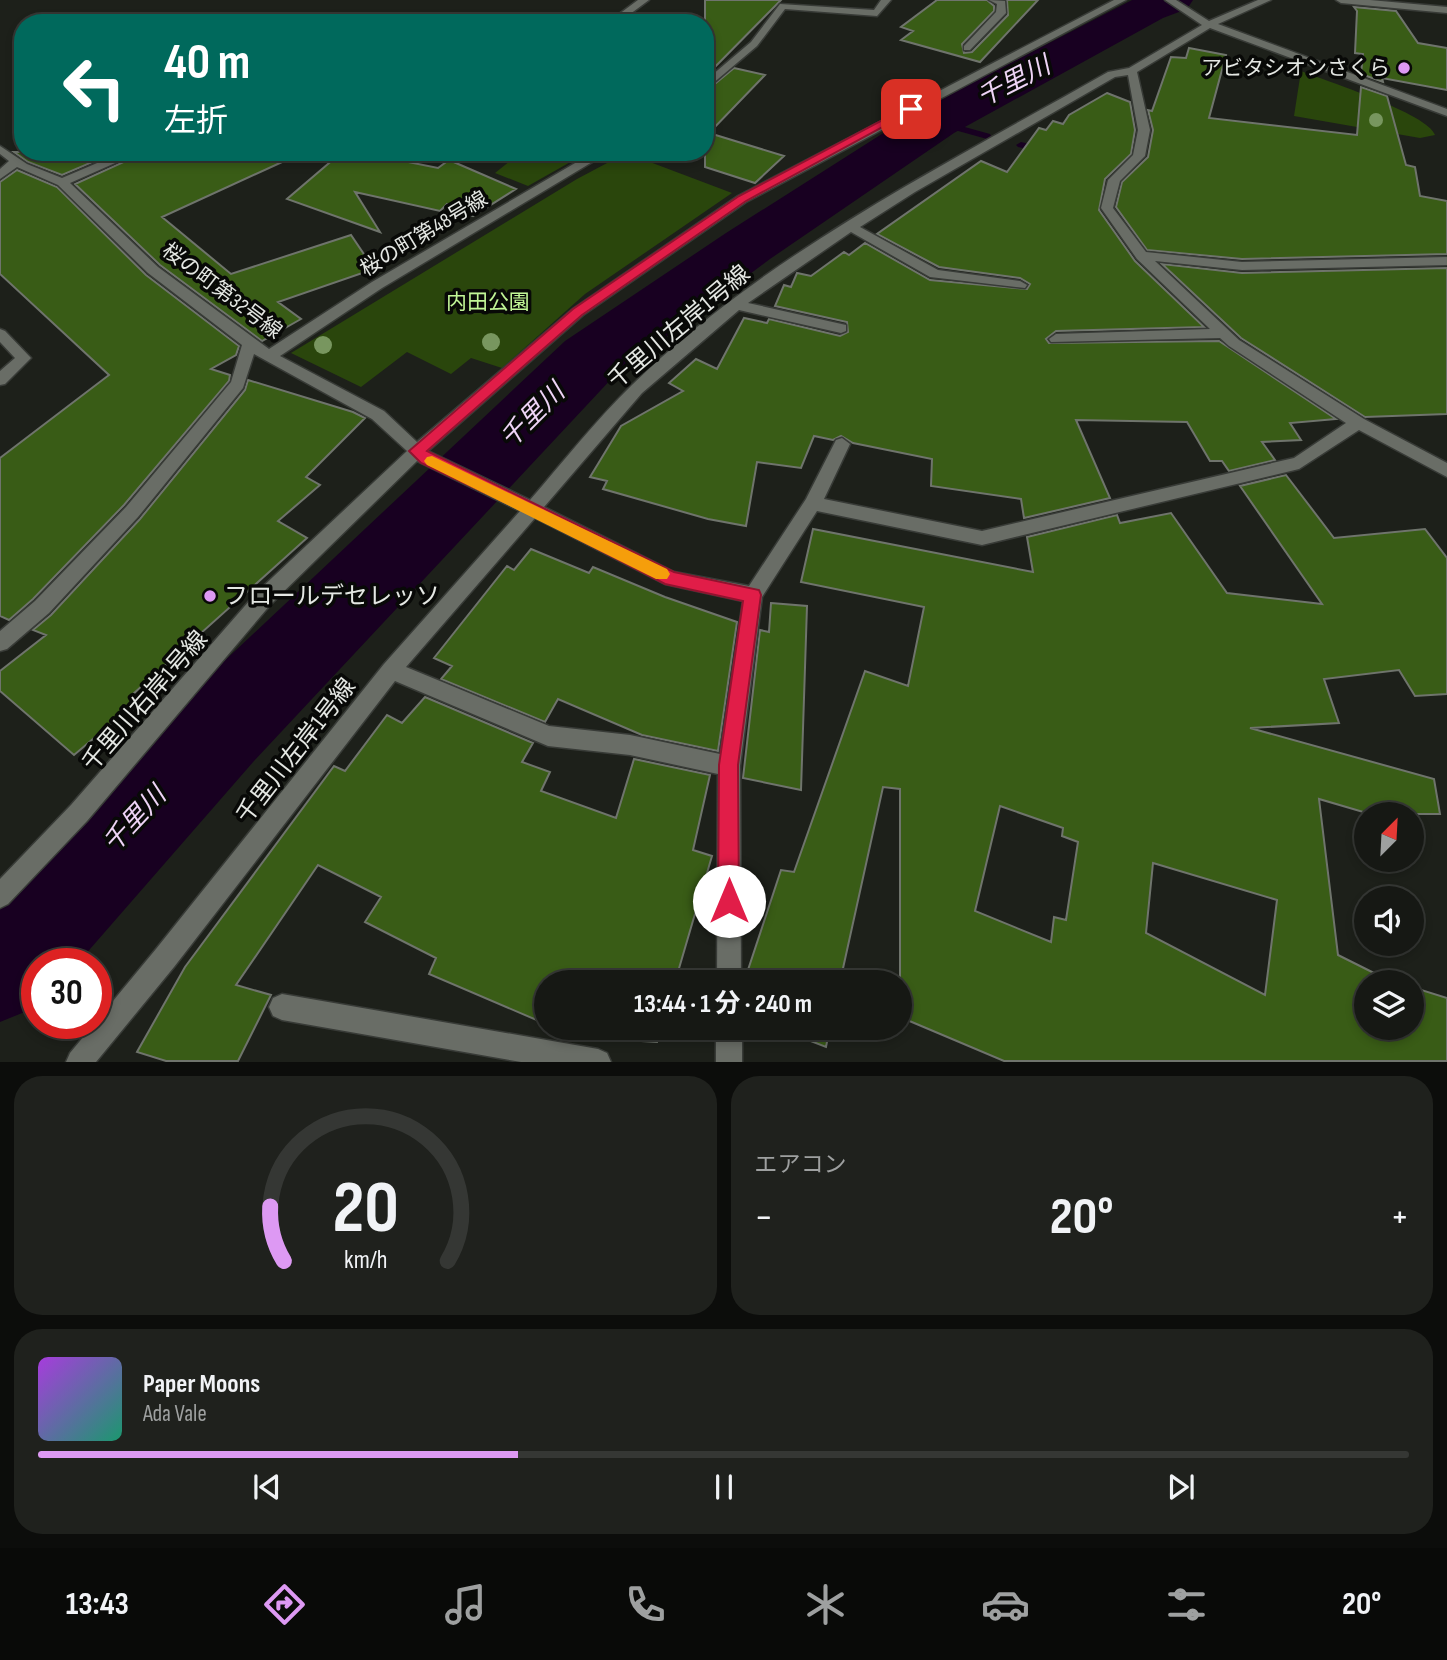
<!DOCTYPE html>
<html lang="ja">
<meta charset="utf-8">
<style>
body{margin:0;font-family:"Sofia Sans Condensed","Noto Sans JP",sans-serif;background:#1f211d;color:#f1f3f6;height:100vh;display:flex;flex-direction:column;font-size:26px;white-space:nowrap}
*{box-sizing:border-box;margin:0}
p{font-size:23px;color:#9ea0a0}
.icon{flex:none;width:38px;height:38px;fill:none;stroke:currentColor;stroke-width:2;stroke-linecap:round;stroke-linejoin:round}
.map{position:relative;height:1062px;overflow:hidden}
.side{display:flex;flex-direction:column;gap:14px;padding:14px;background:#0c0d0b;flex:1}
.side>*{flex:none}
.hud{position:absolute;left:14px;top:14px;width:700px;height:147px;border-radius:28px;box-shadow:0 4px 10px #0003,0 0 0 2px #353734;background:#00695c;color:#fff;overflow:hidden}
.needle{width:46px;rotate:24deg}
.fabs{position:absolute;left:1354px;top:802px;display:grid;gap:14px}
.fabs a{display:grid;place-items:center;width:70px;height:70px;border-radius:50%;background:#161814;box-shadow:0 4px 10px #0003,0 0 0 2px #353734;font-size:35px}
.speed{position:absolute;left:21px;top:948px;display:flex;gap:14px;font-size:35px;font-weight:700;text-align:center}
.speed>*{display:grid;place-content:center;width:91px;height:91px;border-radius:50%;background:#161814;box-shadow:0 4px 10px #0003,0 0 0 2px #353734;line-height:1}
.speed .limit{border:10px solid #d22;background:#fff;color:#111}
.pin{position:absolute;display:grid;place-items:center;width:60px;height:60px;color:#fff;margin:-30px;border-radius:14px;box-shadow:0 4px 10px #0006}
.me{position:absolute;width:77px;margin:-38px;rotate:0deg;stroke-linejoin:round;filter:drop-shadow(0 0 5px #0008)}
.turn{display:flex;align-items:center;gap:24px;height:147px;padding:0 35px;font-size:32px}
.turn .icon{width:91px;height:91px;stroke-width:2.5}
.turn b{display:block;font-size:49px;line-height:60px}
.big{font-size:52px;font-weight:700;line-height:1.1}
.side .widget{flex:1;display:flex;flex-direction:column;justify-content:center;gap:10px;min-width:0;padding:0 24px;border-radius:28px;background:#1f211d}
.side .dial{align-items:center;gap:0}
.dial svg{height:182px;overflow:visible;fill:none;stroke:#353734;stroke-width:7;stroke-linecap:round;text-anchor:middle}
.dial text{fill:#f1f3f6;stroke:none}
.song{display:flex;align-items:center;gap:21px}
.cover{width:84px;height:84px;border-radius:10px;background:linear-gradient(135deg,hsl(280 70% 55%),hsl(160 70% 35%))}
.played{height:7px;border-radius:4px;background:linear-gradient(90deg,#dd99f3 35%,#353734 35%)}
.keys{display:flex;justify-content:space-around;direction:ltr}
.heat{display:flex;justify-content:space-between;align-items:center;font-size:38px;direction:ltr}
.side .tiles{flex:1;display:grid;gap:14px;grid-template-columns:1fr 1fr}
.widget:last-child{grid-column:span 2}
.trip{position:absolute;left:534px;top:970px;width:378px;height:70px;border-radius:35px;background:#161814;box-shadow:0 4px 10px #0003,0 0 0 2px #353734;font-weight:700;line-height:70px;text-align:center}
.tab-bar{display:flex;height:112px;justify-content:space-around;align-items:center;background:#090a08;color:#9ea0a0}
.tab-bar .icon{width:49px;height:49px}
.tab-bar .selected{color:#dd99f3}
.tab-bar b{font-size:32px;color:#f1f3f6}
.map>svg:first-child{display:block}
.green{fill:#2a460c}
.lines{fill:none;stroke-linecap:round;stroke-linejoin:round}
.stream{fill:#180021;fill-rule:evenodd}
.river{fill:#180021;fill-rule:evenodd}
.building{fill:#395c16;stroke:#6f746c;stroke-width:2;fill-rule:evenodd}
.minor-casing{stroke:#383b37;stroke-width:3}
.minor{fill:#696d66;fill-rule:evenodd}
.tree{fill:#78965f}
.route{fill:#e11d48;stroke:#92132f;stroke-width:2}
.slow{fill:#f59e0b}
.poi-dot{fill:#dd99f3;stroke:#080907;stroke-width:2.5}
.labels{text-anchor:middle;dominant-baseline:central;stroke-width:7;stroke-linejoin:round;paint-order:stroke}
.far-poi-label{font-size:21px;fill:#e4e7e3;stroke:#080907;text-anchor:end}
.far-street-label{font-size:21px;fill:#e4e7e3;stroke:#080907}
.far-park-label{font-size:21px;fill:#c2f797;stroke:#080907}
.street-label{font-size:24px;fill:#e4e7e3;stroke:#080907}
.poi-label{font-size:24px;fill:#e4e7e3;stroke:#080907;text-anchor:start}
.water-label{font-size:26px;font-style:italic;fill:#eed4f6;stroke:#080907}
</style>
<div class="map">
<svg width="1447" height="1062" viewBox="0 0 1447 1062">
<rect width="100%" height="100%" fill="#1d201a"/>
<path class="green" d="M1301 71C1326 81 1429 114 1435 135L1420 138 1294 116Z
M521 152H588L528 186 495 173Z
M626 153 732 193 585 294 502 368 471 358 451 374 407 352 361 387 291 353 577 179Z"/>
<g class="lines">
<path class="stream" d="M936 119 990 134 991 136 987 139 933 124 932 122Z
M1021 142 1047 148 1049 150 1044 153 1018 147 1016 145Z"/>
<path class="river" d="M1132 0H1193L1187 9 1163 18 954 133 770 259 615 375 254 761 77 964H37V1007L0 1022V884L186 697 565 341 726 233 918 111Z"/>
</g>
<path class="building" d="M705 0H781L705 77Z
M937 0H987L994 6V11L962 44 964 53 972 52 1008 15 1007 0H1038L980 62 901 40 913 31 901 27Z
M1354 7 1396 11 1418 43 1447 48V90L1382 78 1383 82 1361 74 1363 54 1355 53 1357 11Z
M1189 48 1226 55 1209 118 1357 135 1361 87 1387 96 1406 165 1415 167 1420 196 1447 201V254L1242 259 1147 250 1116 207 1122 182 1148 157 1153 130 1148 110 1152 111 1171 57 1186 58Z
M734 68 765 75 709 133 784 156 755 183 705 167V92Z
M1107 93 1130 102 1135 130 1131 154 1105 179 1099 210 1135 261 1204 327 1056 331 1046 339 1049 343 1219 341 1336 419 1290 423 1301 440 1262 442 1275 460 1229 471 1222 461H1210L1187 422 1076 420 1110 498 1024 518 1021 499 931 486 932 459 853 443 841 436 833 440 814 436 801 468 757 462 746 526 708 519 603 489 607 481 590 477 621 426 683 391 669 383 696 359 717 369 744 318 767 323 769 319 840 336 848 332 847 322 775 306 784 285 791 287 797 273 811 276 844 252 849 255 865 243 930 280 1027 289 1030 284 1020 278 939 267 877 234 981 161 1007 172 1039 128 1046 130 1053 121 1063 124 1069 115Z
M14 152H116L62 175 28 162Z
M182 152H304L162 217 231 274 351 235 374 269 278 302 301 319 262 341 160 265 75 184 141 154 166 162Z
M342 152H358L438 168 449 160 516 189 473 216 447 204 440 211 355 192 380 232 287 199Z
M17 170 57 187 146 275 239 346 236 355 211 369 230 375 229 381 124 505 33 599 9 620 0 616V458L109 375 0 274V182Z
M1162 264 1242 273 1447 268V414L1365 417 1241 338Z
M248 380 353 412 365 418 306 477 320 485 278 521 307 538 132 695 139 700 74 755 0 691V671L46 635 33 630 51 615 140 519 245 390Z
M1286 475 1334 538 1425 529 1447 558V694L1415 696 1399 670 1324 679 1339 723 1250 728 1434 779 1440 814H1370L1319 799 1338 955 1392 982H1367V1027H1412V987L1447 998V1061H1004L900 1017V789L883 787 840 982H744L781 870 794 872 865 671 908 686 924 607 801 582 813 529 1033 572 1027 537 1117 515 1120 523 1171 513 1227 593 1322 604 1240 486ZM1000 806 1063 828 1062 836 1078 842 1066 920 1054 917 1051 942 975 911ZM1153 863 1277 900 1265 995 1146 933Z
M531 549 589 573 593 567 665 597 737 622 718 751 642 735 558 699 545 722 441 679 452 666 434 658 507 566 514 570Z
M771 603 807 606 801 790 743 778 760 630 769 632Z
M425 697 533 743 522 762 550 772 541 791 616 818 634 759 710 775 693 850 712 856 675 982H546V1024L429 974 436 958 365 922 381 897 318 865 236 985 271 995 238 1061H166L137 1052 185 967 334 766 345 771 387 715 402 723Z
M555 1027H661L657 1042 624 1040Z
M791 1027H830L826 1047 790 1033Z"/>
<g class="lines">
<g class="minor-casing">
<path id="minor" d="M638 0H649L618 23H607Z
M881 0H891L877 16 785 9 757 46 705 90V81L751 42 780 4 874 10Z
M989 0 1005 1 1006 13 970 50H964V46L996 12 997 4Z
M1114 0H1126L746 202 583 315 428 451 530 500C563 462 595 421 632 385 764 255 948 163 1108 72L1129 68 1202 25 1165 0H1176L1209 21 1258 0H1271L1218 24 1447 109V116L1210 28 1137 72 1150 130 1145 156 1120 181 1113 208 1146 252 1242 262 1447 257V265L1242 270 1155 261 1239 340 1364 419 1447 463V477L1359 430 1299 469 982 545 817 511 762 597 740 766 741 982H717L718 774 630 755 548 746 395 681 174 967 96 1062H66L70 1053 156 949 384 664 520 511 417 461 271 604 87 821 8 904 0 908V879L71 805 257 592 407 451 372 419 254 354 243 388 138 517 49 613 7 649 0 651V631L35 601 126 507 231 382 242 345 148 273 58 185 17 167 0 179V169L9 161 0 154V146L27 164 62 178 123 152H140L70 183 158 267 269 349 372 282 594 152H609L382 288 280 356 384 411 417 442 573 309 738 196ZM1128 75 1138 130 1133 155 1108 180 1101 208 1137 259 1210 329 1056 334 1049 339 1051 342 1220 338 1229 346 1346 423 1294 458 982 531 824 499 850 444 842 438 836 440 806 499 749 586 674 572 544 507 642 393 739 310 841 333 846 331V325L748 303 851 232 930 277 1025 288 1027 285 1020 281 938 270 860 227 915 192 1115 77ZM535 518 665 584 743 601 720 754 630 735 549 726 406 667Z
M1336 0H1370L1447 7V13L1341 3Z
M0 329 5 331 31 358 5 384 0 385V371L15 358 0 342Z
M282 994 598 1049 607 1053 611 1062H521L282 1020 273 1016 269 1007 273 998Z
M716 1027H742V1062H716Z"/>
</g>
<use href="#minor" class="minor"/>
</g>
<g class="tree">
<circle cx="1376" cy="120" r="7"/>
<circle cx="491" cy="342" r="9"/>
<circle cx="323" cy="345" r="9"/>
</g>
<path class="route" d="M907 107 916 109 746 201 582 315 427 451 674 572 759 590 761 595 738 765 739 901 736 908 729 911 721 908 718 901 719 765 743 601 665 584 528 513 421 463 409 451 573 309 739 196Z"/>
<path class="slow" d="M432 456 667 569 670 574 667 579H656L427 465 424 461 427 457Z"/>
<g class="poi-dot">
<circle cx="1404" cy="68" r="7"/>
<circle cx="210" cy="596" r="7"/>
</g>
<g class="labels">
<g class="far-poi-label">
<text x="1390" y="68">アビタシオンさくら</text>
</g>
<g class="far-street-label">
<text transform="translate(424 234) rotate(-31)">桜の町第48号線</text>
<text transform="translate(222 291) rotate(37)">桜の町第32号線</text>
</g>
<g class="far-park-label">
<text x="488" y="302">内田公園</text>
</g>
<g class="street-label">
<text transform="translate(679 327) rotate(-40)">千里川左岸1号線</text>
<text transform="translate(145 701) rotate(-49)">千里川右岸1号線</text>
<text transform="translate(296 751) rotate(-52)">千里川左岸1号線</text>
</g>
<g class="poi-label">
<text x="224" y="596">フロールデセレッソ</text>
</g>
<g class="water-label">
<text transform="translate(1014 82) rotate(-27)">千里川</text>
<text transform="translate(533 416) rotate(-45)">千里川</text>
<text transform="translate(135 820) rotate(-47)">千里川</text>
</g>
</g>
</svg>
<div class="fabs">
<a><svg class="needle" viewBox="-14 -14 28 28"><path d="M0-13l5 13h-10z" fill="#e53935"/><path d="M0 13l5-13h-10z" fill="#9ea0a0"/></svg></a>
<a><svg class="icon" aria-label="sound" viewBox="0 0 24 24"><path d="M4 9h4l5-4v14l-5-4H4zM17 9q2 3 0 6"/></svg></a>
<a><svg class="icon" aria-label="layers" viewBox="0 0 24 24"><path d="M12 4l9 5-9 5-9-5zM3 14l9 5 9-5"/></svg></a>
</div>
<div class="speed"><div class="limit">30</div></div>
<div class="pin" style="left:911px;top:109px;background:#d93025"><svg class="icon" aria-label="arrive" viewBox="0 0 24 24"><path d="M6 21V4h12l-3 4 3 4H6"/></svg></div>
<svg class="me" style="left:729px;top:901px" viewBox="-20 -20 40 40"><circle r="19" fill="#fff"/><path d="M0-13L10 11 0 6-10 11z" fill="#e11d48"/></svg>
<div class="trip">13:44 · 1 分 · 240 m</div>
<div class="hud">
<div class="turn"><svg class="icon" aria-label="left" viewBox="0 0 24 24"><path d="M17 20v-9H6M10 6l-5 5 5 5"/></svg><div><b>40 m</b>左折</div></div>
</div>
</div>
<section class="side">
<div class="tiles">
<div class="widget dial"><svg viewBox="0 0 100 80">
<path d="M14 69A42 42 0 1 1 86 69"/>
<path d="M14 69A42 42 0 0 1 8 45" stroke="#dd99f3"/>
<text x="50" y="56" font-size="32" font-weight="700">20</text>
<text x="50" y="72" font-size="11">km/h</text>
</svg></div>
<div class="widget"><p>エアコン</p>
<div class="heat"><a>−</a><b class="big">20°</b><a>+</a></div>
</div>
<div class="widget">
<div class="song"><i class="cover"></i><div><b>Paper Moons</b><p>Ada Vale</p></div></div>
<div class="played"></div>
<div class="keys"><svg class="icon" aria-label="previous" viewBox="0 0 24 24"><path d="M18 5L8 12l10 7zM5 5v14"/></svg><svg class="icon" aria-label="pause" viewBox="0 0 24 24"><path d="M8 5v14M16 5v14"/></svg><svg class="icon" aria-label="next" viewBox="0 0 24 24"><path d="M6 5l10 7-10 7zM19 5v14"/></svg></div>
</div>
</div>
</section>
<nav class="tab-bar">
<b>13:43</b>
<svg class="icon selected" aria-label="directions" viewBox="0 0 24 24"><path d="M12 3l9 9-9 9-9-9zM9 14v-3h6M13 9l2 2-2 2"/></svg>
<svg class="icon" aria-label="music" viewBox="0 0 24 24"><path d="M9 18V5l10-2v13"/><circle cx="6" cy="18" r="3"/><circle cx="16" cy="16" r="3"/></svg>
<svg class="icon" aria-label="phone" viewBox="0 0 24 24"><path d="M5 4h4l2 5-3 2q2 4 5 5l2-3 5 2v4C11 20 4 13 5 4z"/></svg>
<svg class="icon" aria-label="climate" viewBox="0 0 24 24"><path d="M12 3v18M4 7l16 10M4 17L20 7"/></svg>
<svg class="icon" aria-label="car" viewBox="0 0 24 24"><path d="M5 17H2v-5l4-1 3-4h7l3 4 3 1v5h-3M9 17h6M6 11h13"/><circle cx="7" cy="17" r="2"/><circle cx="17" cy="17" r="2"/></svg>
<svg class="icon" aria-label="filters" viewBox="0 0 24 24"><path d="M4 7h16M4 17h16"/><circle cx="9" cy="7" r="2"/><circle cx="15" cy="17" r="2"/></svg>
<b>20°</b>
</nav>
